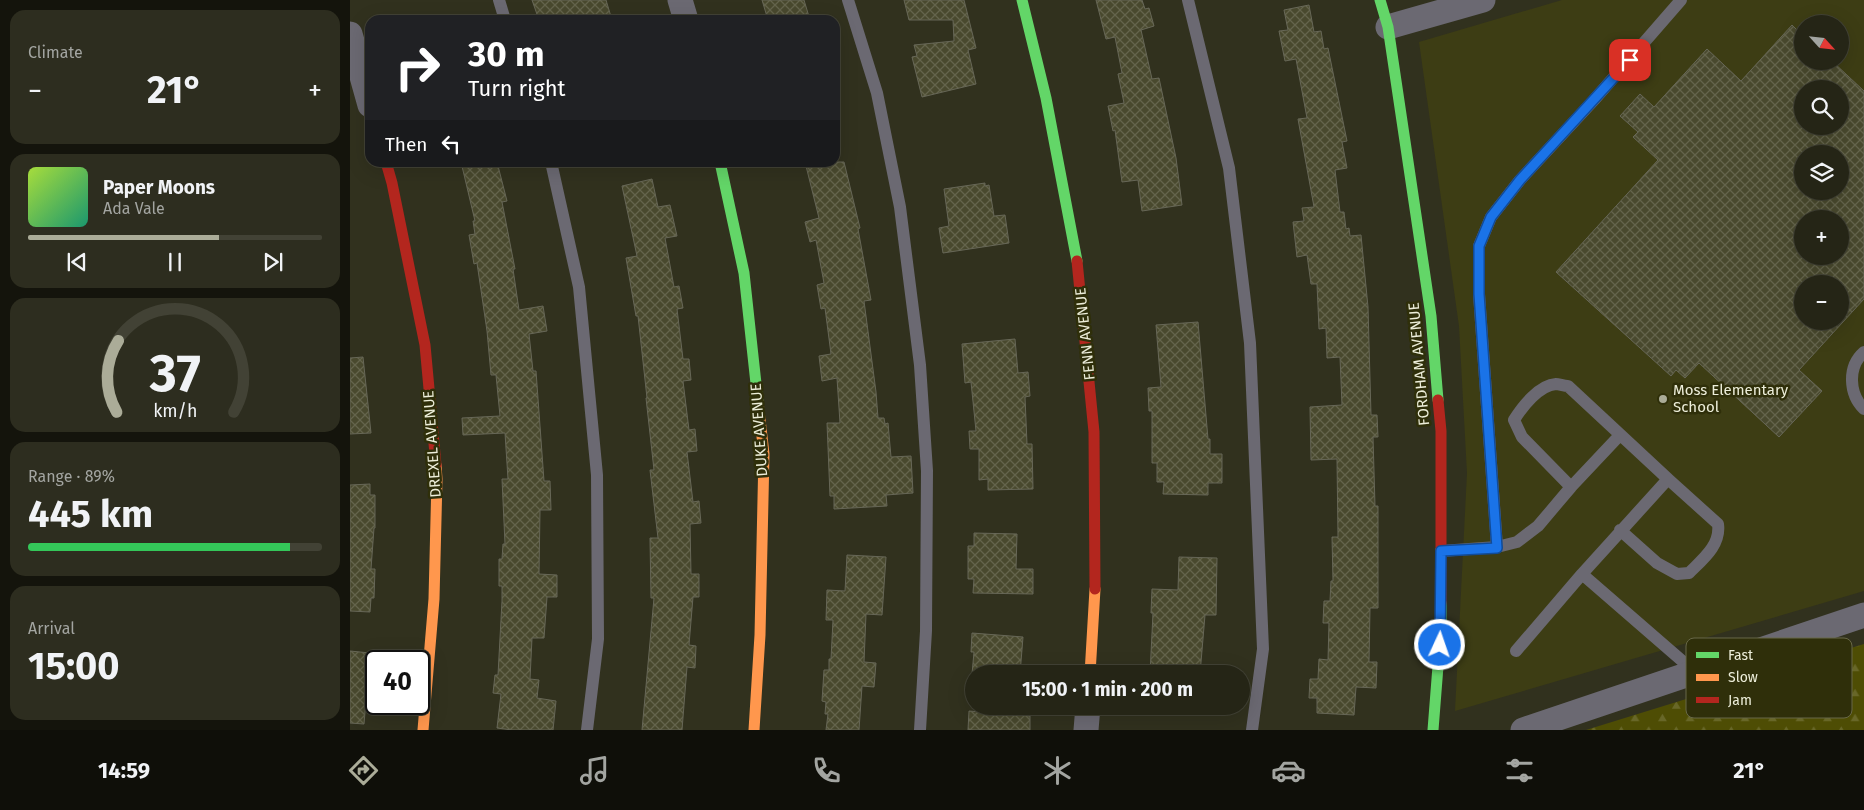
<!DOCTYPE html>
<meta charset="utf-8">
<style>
body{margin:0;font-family:"Fira Sans",sans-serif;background:#2d2d1f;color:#f1f3f6;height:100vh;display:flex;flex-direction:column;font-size:19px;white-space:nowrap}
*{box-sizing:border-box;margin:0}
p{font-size:16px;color:#a3a5a1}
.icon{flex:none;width:28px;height:28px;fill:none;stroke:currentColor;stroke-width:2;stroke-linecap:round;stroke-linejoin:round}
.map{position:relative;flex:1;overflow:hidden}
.panel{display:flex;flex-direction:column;gap:10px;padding:10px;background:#14140c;width:350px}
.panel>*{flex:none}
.banner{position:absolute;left:15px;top:15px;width:475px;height:152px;border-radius:15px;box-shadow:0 5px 20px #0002,0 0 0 1px #424235;background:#202124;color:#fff;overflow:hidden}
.needle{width:32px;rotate:117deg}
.buttons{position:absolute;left:1444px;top:15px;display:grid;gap:10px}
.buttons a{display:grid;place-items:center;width:55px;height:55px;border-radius:50%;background:#252516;box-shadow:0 5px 20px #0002,0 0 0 1px #424235;font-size:25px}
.speed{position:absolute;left:15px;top:650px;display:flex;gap:10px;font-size:25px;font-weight:700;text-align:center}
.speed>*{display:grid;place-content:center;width:65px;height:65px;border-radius:50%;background:#252516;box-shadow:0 5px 20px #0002,0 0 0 1px #424235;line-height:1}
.speed .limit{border:2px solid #111;border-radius:8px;background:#fff;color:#111}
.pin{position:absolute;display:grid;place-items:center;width:42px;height:42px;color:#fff;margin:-21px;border-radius:10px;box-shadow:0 2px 8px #0006}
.me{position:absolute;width:55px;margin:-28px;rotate:3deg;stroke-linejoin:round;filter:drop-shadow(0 0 4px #0008)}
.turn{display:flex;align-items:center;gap:18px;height:105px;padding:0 20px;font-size:22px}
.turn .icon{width:65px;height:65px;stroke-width:2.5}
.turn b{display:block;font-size:35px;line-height:42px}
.then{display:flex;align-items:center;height:48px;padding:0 20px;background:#0003;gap:10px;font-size:19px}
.big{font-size:38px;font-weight:700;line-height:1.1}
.panel .card{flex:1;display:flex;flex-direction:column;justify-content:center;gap:8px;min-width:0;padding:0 18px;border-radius:15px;background:#2d2d1f}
.panel .dial{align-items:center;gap:0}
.dial svg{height:130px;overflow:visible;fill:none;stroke:#424235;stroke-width:7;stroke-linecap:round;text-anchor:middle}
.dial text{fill:#f1f3f6;stroke:none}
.song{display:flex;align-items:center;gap:15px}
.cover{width:60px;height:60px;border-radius:8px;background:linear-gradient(135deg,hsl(80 70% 55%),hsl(160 70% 35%))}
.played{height:5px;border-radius:2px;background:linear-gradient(90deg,#abac98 65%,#424235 65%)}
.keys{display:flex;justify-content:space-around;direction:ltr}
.heat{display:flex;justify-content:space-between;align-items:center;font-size:28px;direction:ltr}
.charge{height:8px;border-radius:4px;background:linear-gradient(90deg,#34c759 89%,#424235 0)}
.trip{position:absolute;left:615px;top:665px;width:285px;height:50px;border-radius:25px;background:#252516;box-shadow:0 5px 20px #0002,0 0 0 1px #424235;font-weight:700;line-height:50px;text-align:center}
.dock{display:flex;height:80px;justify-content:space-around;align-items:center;background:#0f0f09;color:#a3a5a1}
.dock .icon{width:35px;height:35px}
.dock .on{color:#abac98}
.dock b{font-size:22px;color:#f1f3f6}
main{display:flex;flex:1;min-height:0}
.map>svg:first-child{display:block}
.built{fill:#3d3d14;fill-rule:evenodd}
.forest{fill:url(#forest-firs)}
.building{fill:url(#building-cross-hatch);stroke:#676757;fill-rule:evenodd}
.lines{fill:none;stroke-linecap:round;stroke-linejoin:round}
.lane{stroke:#6b6972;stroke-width:12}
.street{stroke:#6b6972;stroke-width:25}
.fast{stroke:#63d668;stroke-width:11}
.slow{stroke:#ff974d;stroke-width:11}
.jam{stroke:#b3261e;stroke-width:11}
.route-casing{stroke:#114b97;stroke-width:12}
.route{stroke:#1a73e8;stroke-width:9}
.poi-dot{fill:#abac98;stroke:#2f2f0a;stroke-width:2}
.labels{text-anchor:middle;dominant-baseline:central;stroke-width:5;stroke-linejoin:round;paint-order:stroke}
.street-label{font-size:15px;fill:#edeeda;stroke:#2f2f0a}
.poi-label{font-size:15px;fill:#edeeda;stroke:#2f2f0a;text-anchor:start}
.key{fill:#2f2f0a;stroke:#686848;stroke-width:1}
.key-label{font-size:14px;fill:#edeeda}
</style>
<main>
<section class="panel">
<div class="card"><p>Climate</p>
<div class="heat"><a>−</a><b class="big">21°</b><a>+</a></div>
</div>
<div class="card">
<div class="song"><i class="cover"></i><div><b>Paper Moons</b><p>Ada Vale</p></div></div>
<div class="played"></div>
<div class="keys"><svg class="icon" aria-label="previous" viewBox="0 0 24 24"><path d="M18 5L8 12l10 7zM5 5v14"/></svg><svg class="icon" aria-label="pause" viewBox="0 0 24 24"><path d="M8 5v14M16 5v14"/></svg><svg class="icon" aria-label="next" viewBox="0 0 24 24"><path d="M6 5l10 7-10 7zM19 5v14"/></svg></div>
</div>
<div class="card dial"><svg viewBox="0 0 100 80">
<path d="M14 69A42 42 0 1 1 86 69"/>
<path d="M14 69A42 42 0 0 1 15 25" stroke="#abac98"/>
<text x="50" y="56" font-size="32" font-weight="700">37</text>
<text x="50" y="72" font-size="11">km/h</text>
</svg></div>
<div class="card"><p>Range · 89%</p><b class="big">445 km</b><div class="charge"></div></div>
<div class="card"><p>Arrival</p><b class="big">15:00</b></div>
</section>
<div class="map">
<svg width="1514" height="730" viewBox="0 0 1514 730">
<defs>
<pattern id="forest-firs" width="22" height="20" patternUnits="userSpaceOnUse" patternTransform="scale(1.25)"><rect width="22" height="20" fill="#4e4d04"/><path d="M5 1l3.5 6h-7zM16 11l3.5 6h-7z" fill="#686728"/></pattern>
<pattern id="building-cross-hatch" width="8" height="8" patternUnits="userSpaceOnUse" patternTransform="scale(1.25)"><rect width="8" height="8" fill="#49492e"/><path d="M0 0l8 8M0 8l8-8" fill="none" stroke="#64644c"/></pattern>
</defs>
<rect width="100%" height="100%" fill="#31311e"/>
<path class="built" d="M1212 0H1514V591L1105 711 1117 473 1109 326 1069 42ZM1452 24H1490V61H1452ZM1452 89H1490V126H1452ZM1452 154H1490V191H1452ZM1452 219H1490V256H1452ZM1452 284H1490V321H1452Z"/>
<path class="forest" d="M1514 644V730H1236Z"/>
<path class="building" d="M182 0H256L262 20H189Z
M412 0H454L460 20H418Z
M554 0H614L626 48 618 50 626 84 572 97 562 57 567 56 564 45 604 41 603 20H559Z
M746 0H792L795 9 799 8 804 26 791 30 802 79 809 78 826 158 832 205 792 211 788 180 772 182 765 130 763 131 758 106 774 103 768 74 772 73 765 37 756 39Z
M959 5 964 32 971 31 974 49 978 48 997 141 992 142 997 168 985 170 990 212H994L996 229 999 228 1000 236 1011 235 1018 307 1021 415H1027L1028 437H1023L1025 506H1028V608H1020L1019 662H1027L1026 688 1006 687 1004 715 967 713V698H959L960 679H968L969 659 978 660 979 623H973L974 601H980L981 581H983L982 537H988L987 459 961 460 960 407 992 405 990 357 977 358 976 328 969 329 967 284H961L957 255 947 257 943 222 954 221 952 208 964 207 948 119 957 118 946 59 935 61 929 31 938 30 934 10Z
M1442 25 1452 35V61H1482L1514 91V299L1449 370 1472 391 1429 437 1349 363 1335 378 1326 370 1321 376 1206 272 1308 160 1283 137 1288 132 1270 116 1290 94 1304 107 1357 49 1391 81ZM1452 89H1490V126H1452ZM1452 154H1490V191H1452ZM1452 219H1490V256H1452ZM1452 284H1490V321H1452Z
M111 162H147L157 201 152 202 165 269H163L169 310 193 306 197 331 179 334 183 371H186L194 481H200L201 510H190L189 574 207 575V597H197L194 638H182L180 679 189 680 187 698 206 701 203 730H162L147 728 151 694 143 693 145 675H148L152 601V586H149V559H152L153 544H155L152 479H158L155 433 113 435 112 418 150 416 146 375H141L137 331 127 263 124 264 119 235 125 234 123 221H125Z
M455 162H494L510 228 508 229 521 300 514 301 526 392 528 418H534L535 424 538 423 541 457 561 456 563 493 536 495 537 506 484 509V496H480L477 423H490L487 378 472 381 469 356 481 354 475 308 471 309 467 285 474 283 466 240 460 242 455 222 469 218Z
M302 179 308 207 320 205 327 236 315 238 324 287 329 286 333 308 327 309 333 359H339L341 380 333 381 339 430 345 429 347 451 337 452 343 502 349 501 351 523 340 524 341 574H349V597H343L339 645 346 646 345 668 337 667 332 730H292L304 598H301L300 538H308L300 470H304L296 398H297L288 316H286L276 258 287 256 272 186Z
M635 183V186L639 185 644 216 655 215 659 243 593 253 589 228 599 226 594 189Z
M848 322 858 439H860V454H872V483H858V495L813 494 814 482H807V463H802V411H799L798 388 811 387 806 325Z
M665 339 668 373 678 372 680 396 675 397 677 444H682L683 489 638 490V479L629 480V449H620L619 431H626L621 382 615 383 612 344Z
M13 357 21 433 0 434V358Z
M20 484V495H25V528H24L21 569H25L24 598H21L20 612 0 611V485Z
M624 533 667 534 666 569H683V594L623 593 624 579H618V546H624Z
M497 555 536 557 532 615 516 614 514 662 526 663 524 687 512 686 509 730H476L478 714H475L476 702 472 701 474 670H479V659H481L483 620H476L477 590 495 591Z
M829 557 867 558 866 615H855L850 674H800L803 613H801L802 589 828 590Z
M622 633 673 637 670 674H622L624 652H621Z
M0 651 20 653 14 724 0 723Z
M619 711 680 716V730H618Z"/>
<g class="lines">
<path class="lane" d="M149 0 155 20
M498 0 527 93 550 207 570 365 577 471 576 631 570 730
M838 0 879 168 900 343 913 649 902 730
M201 162 229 287 247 475 248 639 237 730
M1514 352C1497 367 1499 394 1514 409
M1270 530 1307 563 1327 574 1339 573C1353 559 1371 545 1368 524L1318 479
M1147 547 1167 542 1188 526 1221 487
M1091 551 1147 547 1129 294V246L1141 217 1170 180 1244 100 1331 0
M1232 574 1318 479 1218 386C1214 386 1209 384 1206 384 1189 385 1172 407 1164 420L1172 437 1221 487 1270 435
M1166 651 1232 574 1345 672"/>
<path class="street" d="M330 0 336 20
M1038 27 1133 0
M0 34 20 105
M736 730 738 706
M1173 730 1514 615"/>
<path class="fast" d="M672 0 696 98 727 261
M1030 0 1038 27 1081 316 1088 400
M370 162 394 273 408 402
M1083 730 1091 628V603"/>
<path class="slow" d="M740 674 745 589
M73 730 84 599 87 479 86 465
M404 730 410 635 414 454 408 402"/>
<path class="jam" d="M36 162 42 183 75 345 86 465
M727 261 744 432 745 589
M1088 400 1091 431V603"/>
</g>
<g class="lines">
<g class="route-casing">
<path id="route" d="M1090 645 1091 551 1147 548 1129 294V246L1141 217 1170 180 1280 60"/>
</g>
<use href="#route" class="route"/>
</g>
<circle class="poi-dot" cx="1313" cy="399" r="5"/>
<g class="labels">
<g class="street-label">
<text transform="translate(735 334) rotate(-96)">FENN AVENUE</text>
<text transform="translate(1069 364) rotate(-95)">FORDHAM AVENUE</text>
<text transform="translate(409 430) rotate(-94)">DUKE AVENUE</text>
<text transform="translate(82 444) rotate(-94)">DREXEL AVENUE</text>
</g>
<g class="poi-label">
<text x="1323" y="390">Moss Elementary<tspan x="1323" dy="17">School</tspan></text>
</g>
</g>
<rect x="1336" y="638" width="166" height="80" rx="8" class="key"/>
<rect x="1346" y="652" width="23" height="6" fill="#63d668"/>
<rect x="1346" y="674" width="23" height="7" fill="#ff974d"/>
<rect x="1346" y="697" width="23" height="6" fill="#b3261e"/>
<g class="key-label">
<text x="1378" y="660">Fast</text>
<text x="1378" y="682">Slow</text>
<text x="1378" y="705">Jam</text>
</g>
</svg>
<div class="buttons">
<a><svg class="needle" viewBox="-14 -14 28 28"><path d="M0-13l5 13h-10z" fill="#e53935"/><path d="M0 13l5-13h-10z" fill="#a3a5a1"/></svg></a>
<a><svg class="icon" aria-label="search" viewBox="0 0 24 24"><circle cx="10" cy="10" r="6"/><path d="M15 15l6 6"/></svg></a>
<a><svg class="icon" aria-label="layers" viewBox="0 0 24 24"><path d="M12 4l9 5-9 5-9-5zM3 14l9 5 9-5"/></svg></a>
<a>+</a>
<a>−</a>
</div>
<div class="speed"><div class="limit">40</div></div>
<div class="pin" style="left:1280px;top:60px;background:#d93025"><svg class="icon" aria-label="arrive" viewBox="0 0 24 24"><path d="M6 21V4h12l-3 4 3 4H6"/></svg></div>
<svg class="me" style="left:1090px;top:645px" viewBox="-20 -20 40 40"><circle r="17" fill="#1a73e8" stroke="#fff" stroke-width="3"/><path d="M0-11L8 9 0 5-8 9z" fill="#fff"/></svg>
<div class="trip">15:00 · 1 min · 200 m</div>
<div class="banner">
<div class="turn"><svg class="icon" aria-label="right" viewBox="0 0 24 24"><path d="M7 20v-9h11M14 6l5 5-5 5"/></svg><div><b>30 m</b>Turn right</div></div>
<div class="then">Then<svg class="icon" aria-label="left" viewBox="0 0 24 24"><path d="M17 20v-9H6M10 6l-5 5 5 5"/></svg></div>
</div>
</div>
</main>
<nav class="dock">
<b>14:59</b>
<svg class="icon on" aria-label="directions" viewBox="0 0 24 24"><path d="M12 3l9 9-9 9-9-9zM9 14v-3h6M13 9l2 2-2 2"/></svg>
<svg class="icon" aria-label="music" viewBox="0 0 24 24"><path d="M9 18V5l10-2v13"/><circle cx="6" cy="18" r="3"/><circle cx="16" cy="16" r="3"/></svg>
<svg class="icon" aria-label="phone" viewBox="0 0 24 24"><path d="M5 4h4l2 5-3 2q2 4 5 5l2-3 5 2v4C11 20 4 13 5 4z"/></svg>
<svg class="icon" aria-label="climate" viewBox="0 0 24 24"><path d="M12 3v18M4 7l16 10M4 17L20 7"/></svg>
<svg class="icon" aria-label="car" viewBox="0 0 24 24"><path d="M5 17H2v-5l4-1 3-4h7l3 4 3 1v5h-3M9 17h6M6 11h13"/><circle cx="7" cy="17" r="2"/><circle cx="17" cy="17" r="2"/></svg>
<svg class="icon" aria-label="filters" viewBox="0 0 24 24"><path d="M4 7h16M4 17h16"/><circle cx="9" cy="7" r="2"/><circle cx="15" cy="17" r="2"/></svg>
<b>21°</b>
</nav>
